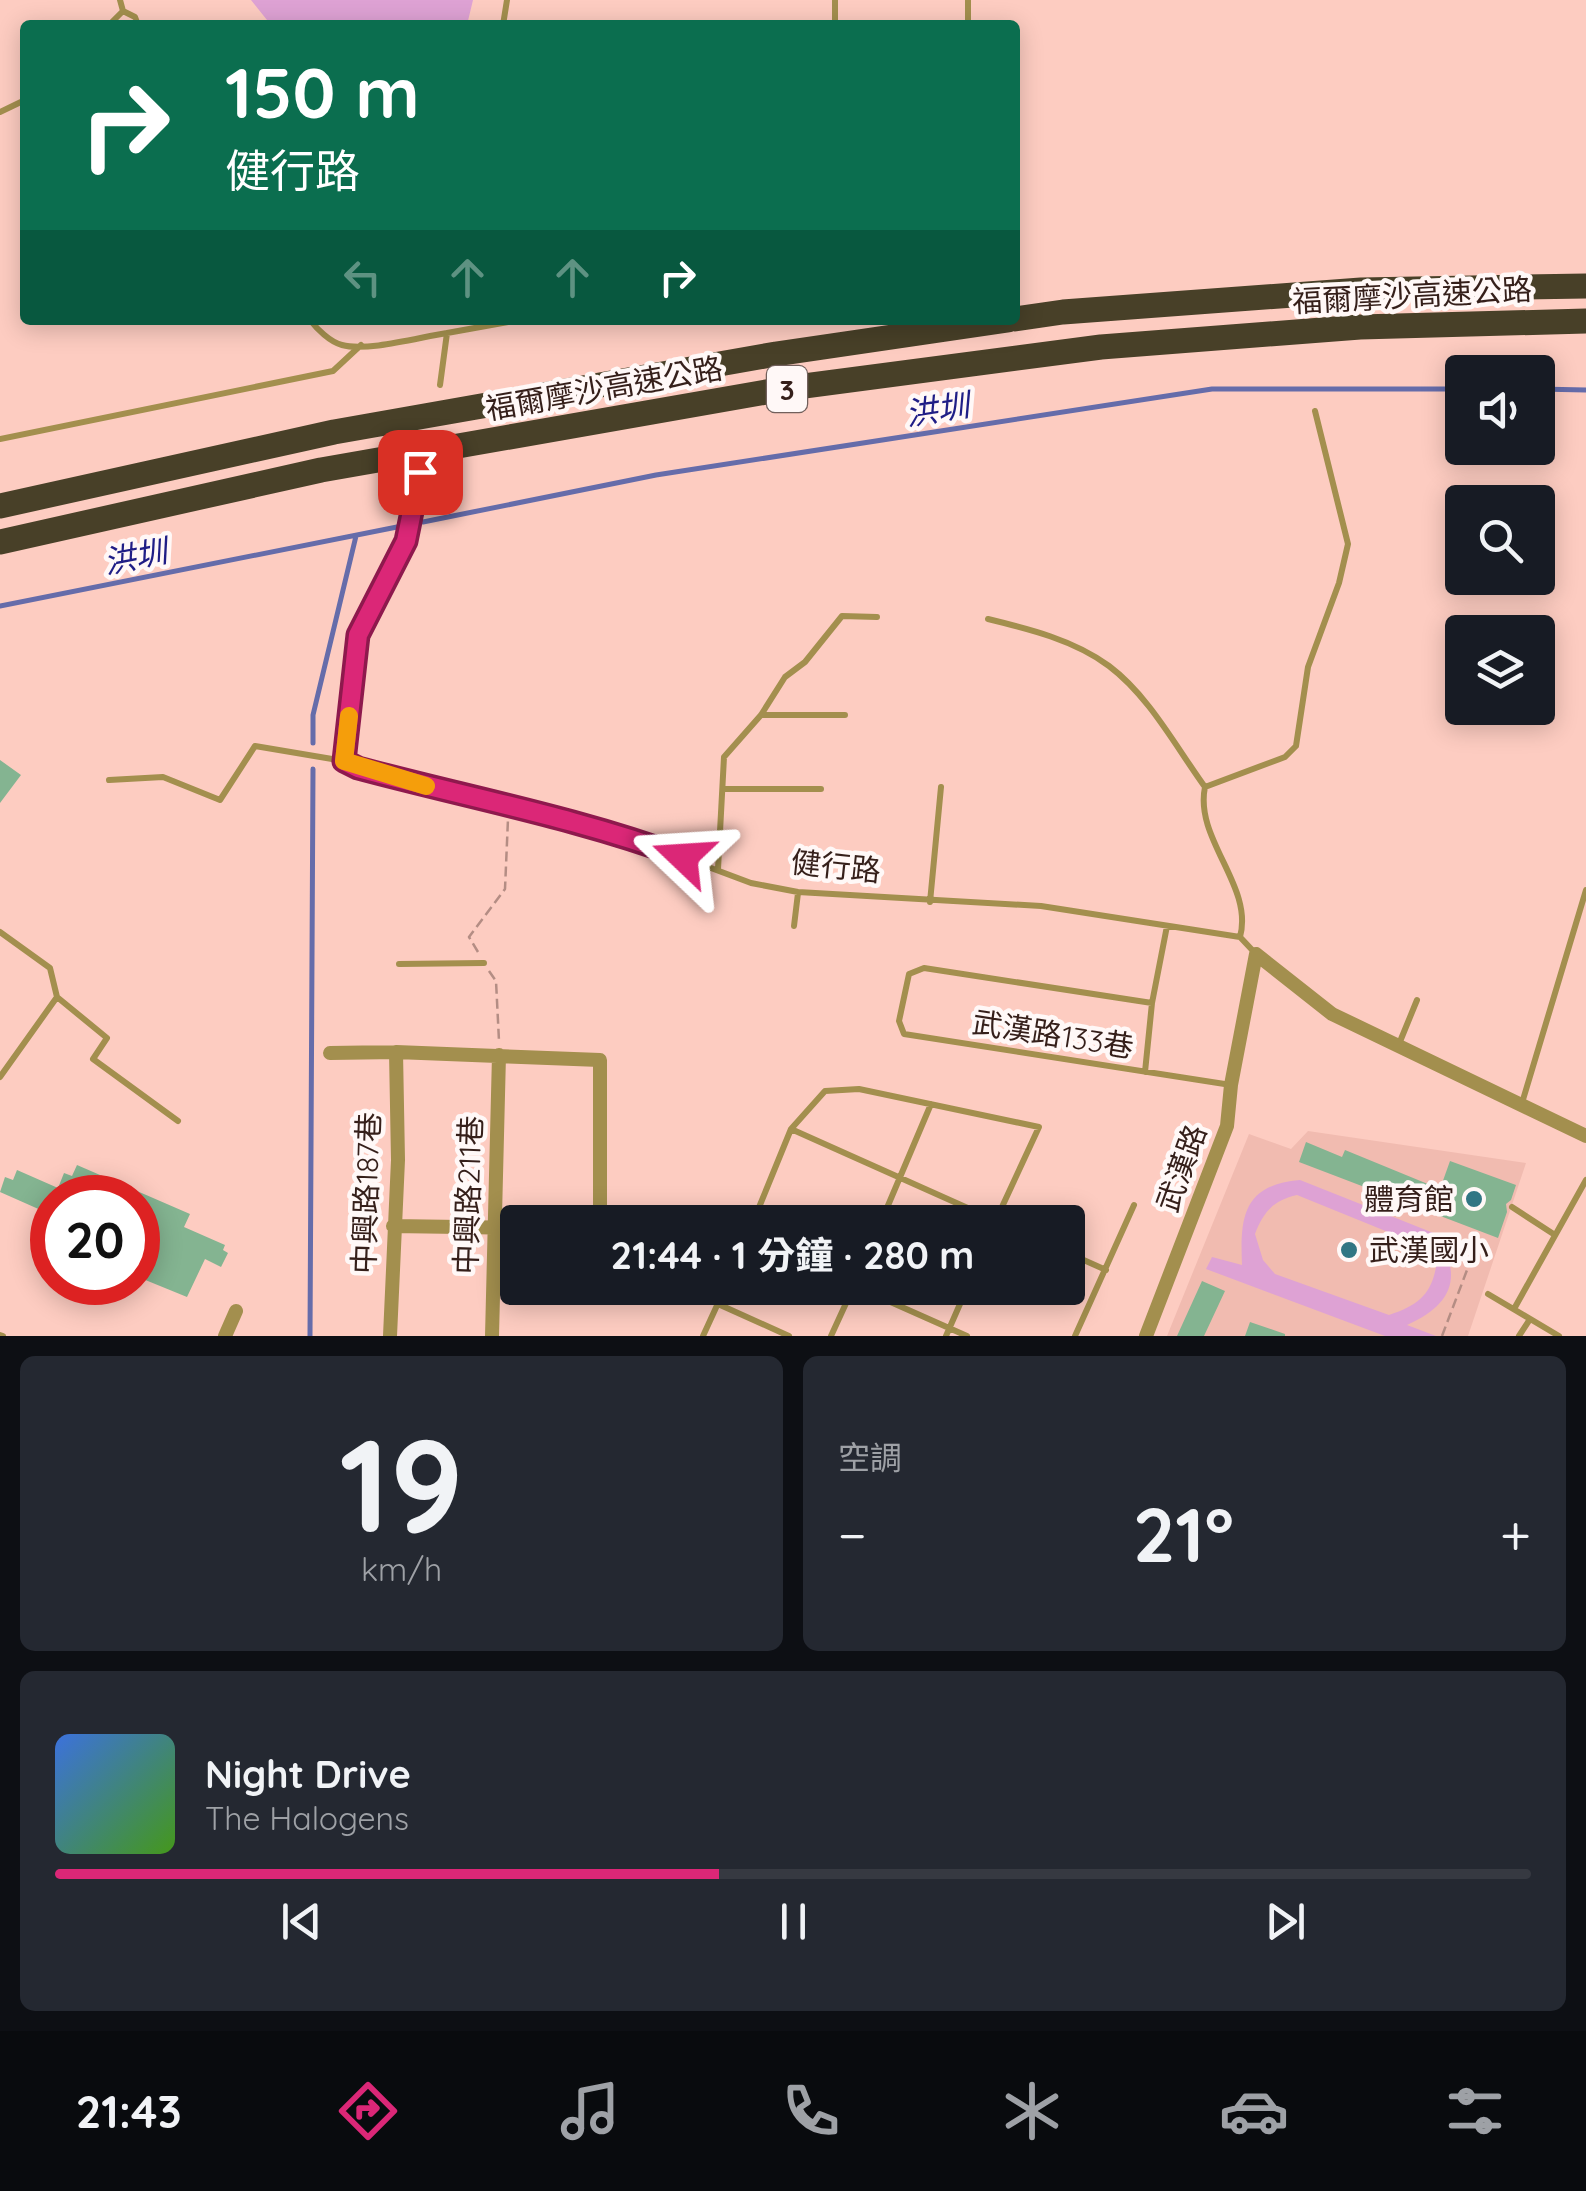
<!DOCTYPE html>
<html lang="zh-TW">
<meta charset="utf-8">
<style>
body{margin:0;font-family:Quicksand,"Noto Sans TC",sans-serif;background:#242831;color:#f1f3f6;height:100vh;display:flex;flex-direction:column;font-size:38px;white-space:nowrap}
*{box-sizing:border-box;margin:0}
p{font-size:32px;color:#9ea1a6}
.icon{flex:none;width:55px;height:55px;fill:none;stroke:currentColor;stroke-width:2;stroke-linecap:round;stroke-linejoin:round}
.map{position:relative;height:1336px;overflow:hidden}
.details{display:flex;flex-direction:column;gap:20px;padding:20px;background:#0d0f14;flex:1}
.details>*{flex:none}
.guide{position:absolute;left:20px;top:20px;width:1000px;height:305px;border-radius:10px;box-shadow:0 5px 25px #0003;background:#0b6e4f;color:#fff;overflow:hidden}
.controls{position:absolute;left:1445px;top:355px;display:grid;gap:20px}
.controls a{display:grid;place-items:center;width:110px;height:110px;border-radius:10px;background:#171b24;box-shadow:0 5px 25px #0003;font-size:50px}
.speed{position:absolute;left:30px;top:1175px;display:flex;gap:20px;font-size:50px;font-weight:700;text-align:center}
.speed>*{display:grid;place-content:center;width:130px;height:130px;border-radius:50%;background:#171b24;box-shadow:0 5px 25px #0003;line-height:1}
.speed .limit{border:15px solid #d22;background:#fff;color:#111}
.pin{position:absolute;display:grid;place-items:center;width:85px;height:85px;color:#fff;margin:-42px;border-radius:20px;box-shadow:0 5px 15px #0006}
.me{position:absolute;width:110px;margin:-55px;rotate:290deg;stroke-linejoin:round;filter:drop-shadow(0 0 8px #0008)}
.turn{display:flex;align-items:center;gap:35px;height:210px;padding:0 40px;font-size:45px}
.turn .icon{width:130px;height:130px;stroke-width:2.5}
.turn b{display:block;font-size:70px;line-height:85px}
.lanes{display:flex;align-items:center;height:95px;padding:0 40px;background:#0003;justify-content:center;gap:50px;direction:ltr}
.lanes .off{opacity:.35}
.big{font-size:75px;font-weight:700;line-height:1.1}
.details .tile{flex:1;display:flex;flex-direction:column;justify-content:center;gap:15px;min-width:0;padding:0 35px;border-radius:15px;background:#242831}
.details .dial{align-items:center;gap:0}
.dial b{font-size:130px;line-height:1}
.song{display:flex;align-items:center;gap:30px}
.cover{width:120px;height:120px;border-radius:15px;background:linear-gradient(135deg,hsl(220 70% 55%),hsl(100 70% 35%))}
.played{height:10px;border-radius:5px;background:linear-gradient(90deg,#db2777 45%,#363941 45%)}
.keys{display:flex;justify-content:space-around;direction:ltr}
.heat{display:flex;justify-content:space-between;align-items:center;font-size:55px;direction:ltr}
.details .tiles{flex:1;display:grid;gap:20px;grid-template-columns:1fr 1fr}
.tile:last-child{grid-column:span 2}
.trip{position:absolute;left:500px;top:1205px;width:585px;height:100px;border-radius:10px;background:#171b24;box-shadow:0 5px 25px #0003;font-weight:700;line-height:100px;text-align:center}
.tab-bar{display:flex;height:160px;justify-content:space-around;align-items:center;background:#090b0e;color:#9ea1a6}
.tab-bar .icon{width:70px;height:70px}
.tab-bar .active{color:#db2777}
.tab-bar b{font-size:45px;color:#f1f3f6}
.map>svg:first-child{display:block}
.built{fill:#f1bbb0}
.green{fill:#dea2d4;fill-rule:evenodd}
.lines{fill:none;stroke-linecap:round;stroke-linejoin:round}
.stream{stroke:#656caa;stroke-width:5}
.building{fill:#84b491}
.path{stroke:#b48d84;stroke-width:2.5;stroke-dasharray:10 5;stroke-linecap:butt}
.service{stroke:#a38f4e;stroke-width:6}
.minor{stroke:#a38f4e;stroke-width:14}
.motorway{stroke:#484028;stroke-width:25}
.route-casing{stroke:#8e194d;stroke-width:25}
.route{stroke:#db2777;stroke-width:18}
.slow{stroke:#f59e0b;stroke-width:18}
.poi-dot{fill:#317684;stroke:#fff8f7;stroke-width:4}
.labels{text-anchor:middle;dominant-baseline:central;stroke-width:9;stroke-linejoin:round;paint-order:stroke}
.shield{fill:#fff8f7;stroke:#72605c;stroke-width:2.5}
.shield-label{font-size:28px;font-weight:bold;fill:#351f1a}
.street-label{font-size:30px;fill:#351f1a;stroke:#fff8f7}
.poi-label{font-size:30px;fill:#351f1a;stroke:#fff8f7;text-anchor:end}
.water-label{font-size:32px;font-style:italic;fill:#1f1d86;stroke:#fff8f7}
</style>
<div class="map">
<svg width="1586" height="1336" viewBox="0 0 1586 1336">
<rect width="100%" height="100%" fill="#fdccc1"/>
<path class="built" d="M1308 1131 1526 1163 1468 1336H1167L1249 1134 1291 1149Z"/>
<path class="green" d="M251 0H473L467 25H271Z
M1300 1180 1436 1234C1464 1277 1452 1305 1407 1325L1436 1336H1385L1206 1269 1212 1257 1242 1265C1240 1217 1243 1185 1300 1180ZM1297 1195 1420 1245 1436 1267C1431 1296 1416 1306 1389 1315L1275 1274 1263 1260 1255 1234C1263 1212 1274 1200 1297 1195Z"/>
<g class="lines">
<path class="stream" d="M1538 389 1586 390
M423 522 656 475 1212 389H1462
M0 606 397 527
M313 743V715L356 536
M310 1336 313 769"/>
</g>
<path class="building" d="M0 760 21 775 0 803Z
M1306 1142 1342 1157 1345 1150 1440 1189 1450 1161 1516 1185 1511 1200 1506 1204 1507 1212 1498 1238 1299 1162Z
M77 1165 190 1214 184 1227 225 1245 223 1250 228 1253 221 1267 205 1259 187 1297 138 1277V1198H52V1215L0 1192 5 1177 13 1180 17 1170 58 1188 64 1173 72 1176Z
M1202 1281 1225 1291 1204 1336H1177Z
M1250 1322 1285 1334V1336H1245Z"/>
<g class="lines">
<path class="path" d="M478 952 469 937 505 889 508 819
M489 971 496 981 499 1041
M1442 1336 1475 1249"/>
<path class="service" d="M120 0 123 11
M835 0V25
M968 0V25
M109 25 123 11 135 17 138 25
M503 25 507 0
M0 112 25 100
M310 320C317 329 330 342 342 345 367 352 420 337 447 333
M440 385 447 333 519 320
M0 439 333 371 361 345
M421 472 407 541 359 635 344 761 432 788 615 832 751 883 798 892 1041 906 1240 937 1255 953
M988 619C1029 629 1074 640 1109 666 1149 696 1176 747 1205 787
M761 715H845
M109 780 163 777 220 800 255 746 344 761
M1205 787 1285 757 1296 746 1308 667 1339 583 1348 544 1315 411
M1205 787C1194 839 1254 886 1240 937
M723 789H821
M718 869 724 757 761 715 785 677 805 662 842 616 877 617
M930 902 941 787
M794 926 798 893
M0 932 50 968 57 997 0 1077
M399 964 484 963
M57 997 107 1038 93 1059 178 1121
M1152 1003 924 968 909 974 899 1021 904 1034 1231 1085
M1399 1044 1417 1000
M1145 1072 1152 1003 1167 926
M1522 1103 1586 890
M791 1129 825 1091 859 1089 1039 1127 995 1222
M1512 1207 1555 1235
M753 1222 791 1129 999 1222
M881 1222 931 1104
M1068 1253 1106 1270
M494 1288H599
M859 1288 967 1336
M1488 1294 1559 1336
M718 1304 789 1336
M1514 1309 1586 1180
M0 1335 3 1336
M703 1336 725 1288
M831 1336 853 1288
M946 1336 967 1288
M1075 1336 1134 1205
M1519 1336 1530 1319"/>
<path class="minor" d="M330 1053 396 1052 600 1060V1222
M393 1226 518 1228
M225 1336 236 1311
M390 1336 398 1160 396 1052
M492 1336 499 1055
M1146 1336 1227 1126 1231 1085 1256 954 1332 1014 1586 1136"/>
<path class="motorway" d="M1015 319 1063 312 1361 290 1586 286
M0 506 334 432 776 354 1008 320
M0 542 321 470 789 388 1101 347 1360 327 1586 321"/>
</g>
<g class="lines">
<g class="route-casing">
<path id="route" d="M420 472 406 541 358 635 344 761 358 768C466 797 578 818 683 857"/>
</g>
<use href="#route" class="route"/>
<path class="slow" d="M349 716 344 761 426 786"/>
</g>
<g class="poi-dot">
<circle cx="1474" cy="1199" r="10"/>
<circle cx="1349" cy="1250" r="10"/>
</g>
<g class="labels">
<rect class="shield" x="767" y="366" width="40" height="46" rx="8"/>
<g class="shield-label">
<text x="787" y="389">3</text>
</g>
<g class="street-label">
<text transform="translate(1412 295) rotate(-3)">福爾摩沙高速公路</text>
<text transform="translate(604 388) rotate(-10)">福爾摩沙高速公路</text>
<text transform="translate(836 866) rotate(6)">健行路</text>
<text transform="translate(1053 1034) rotate(9)">武漢路133巷</text>
<text transform="translate(1181 1168) rotate(-70)">武漢路</text>
<text transform="translate(366 1193) rotate(-88)">中興路187巷</text>
<text transform="translate(468 1195) rotate(-88)">中興路211巷</text>
</g>
<g class="poi-label">
<text x="1454" y="1199">體育館</text>
<text x="1369" y="1250" text-anchor="start">武漢國小</text>
</g>
<g class="water-label">
<text transform="translate(937 409) rotate(-9)">洪圳</text>
<text transform="translate(135 556) rotate(-11)">洪圳</text>
</g>
</g>
</svg>
<div class="controls">
<a><svg class="icon" aria-label="sound" viewBox="0 0 24 24"><path d="M4 9h4l5-4v14l-5-4H4zM17 9q2 3 0 6"/></svg></a>
<a><svg class="icon" aria-label="search" viewBox="0 0 24 24"><circle cx="10" cy="10" r="6"/><path d="M15 15l6 6"/></svg></a>
<a><svg class="icon" aria-label="layers" viewBox="0 0 24 24"><path d="M12 4l9 5-9 5-9-5zM3 14l9 5 9-5"/></svg></a>
</div>
<div class="speed"><div class="limit">20</div></div>
<div class="pin" style="left:420px;top:472px;background:#d93025"><svg class="icon" aria-label="arrive" viewBox="0 0 24 24"><path d="M6 21V4h12l-3 4 3 4H6"/></svg></div>
<svg class="me" style="left:683px;top:857px" viewBox="-20 -20 40 40"><path d="M0-17L14 15 0 8-14 15z" fill="#db2777" stroke="#fff" stroke-width="4"/></svg>
<div class="trip">21:44 · 1 分鐘 · 280 m</div>
<div class="guide">
<div class="turn"><svg class="icon" aria-label="right" viewBox="0 0 24 24"><path d="M7 20v-9h11M14 6l5 5-5 5"/></svg><div><b>150 m</b>健行路</div></div>
<div class="lanes"><svg class="icon off" aria-label="left" viewBox="0 0 24 24"><path d="M17 20v-9H6M10 6l-5 5 5 5"/></svg><svg class="icon off" aria-label="ahead" viewBox="0 0 24 24"><path d="M12 20V5M6 11l6-6 6 6"/></svg><svg class="icon off" aria-label="ahead" viewBox="0 0 24 24"><path d="M12 20V5M6 11l6-6 6 6"/></svg><svg class="icon" aria-label="right" viewBox="0 0 24 24"><path d="M7 20v-9h11M14 6l5 5-5 5"/></svg></div>
</div>
</div>
<section class="details">
<div class="tiles">
<div class="tile dial"><b>19</b><p>km/h</p></div>
<div class="tile"><p>空調</p>
<div class="heat"><a>−</a><b class="big">21°</b><a>+</a></div>
</div>
<div class="tile">
<div class="song"><i class="cover"></i><div><b>Night Drive</b><p>The Halogens</p></div></div>
<div class="played"></div>
<div class="keys"><svg class="icon" aria-label="previous" viewBox="0 0 24 24"><path d="M18 5L8 12l10 7zM5 5v14"/></svg><svg class="icon" aria-label="pause" viewBox="0 0 24 24"><path d="M8 5v14M16 5v14"/></svg><svg class="icon" aria-label="next" viewBox="0 0 24 24"><path d="M6 5l10 7-10 7zM19 5v14"/></svg></div>
</div>
</div>
</section>
<nav class="tab-bar">
<b>21:43</b>
<svg class="icon active" aria-label="directions" viewBox="0 0 24 24"><path d="M12 3l9 9-9 9-9-9zM9 14v-3h6M13 9l2 2-2 2"/></svg>
<svg class="icon" aria-label="music" viewBox="0 0 24 24"><path d="M9 18V5l10-2v13"/><circle cx="6" cy="18" r="3"/><circle cx="16" cy="16" r="3"/></svg>
<svg class="icon" aria-label="phone" viewBox="0 0 24 24"><path d="M5 4h4l2 5-3 2q2 4 5 5l2-3 5 2v4C11 20 4 13 5 4z"/></svg>
<svg class="icon" aria-label="climate" viewBox="0 0 24 24"><path d="M12 3v18M4 7l16 10M4 17L20 7"/></svg>
<svg class="icon" aria-label="car" viewBox="0 0 24 24"><path d="M5 17H2v-5l4-1 3-4h7l3 4 3 1v5h-3M9 17h6M6 11h13"/><circle cx="7" cy="17" r="2"/><circle cx="17" cy="17" r="2"/></svg>
<svg class="icon" aria-label="filters" viewBox="0 0 24 24"><path d="M4 7h16M4 17h16"/><circle cx="9" cy="7" r="2"/><circle cx="15" cy="17" r="2"/></svg>
</nav>
